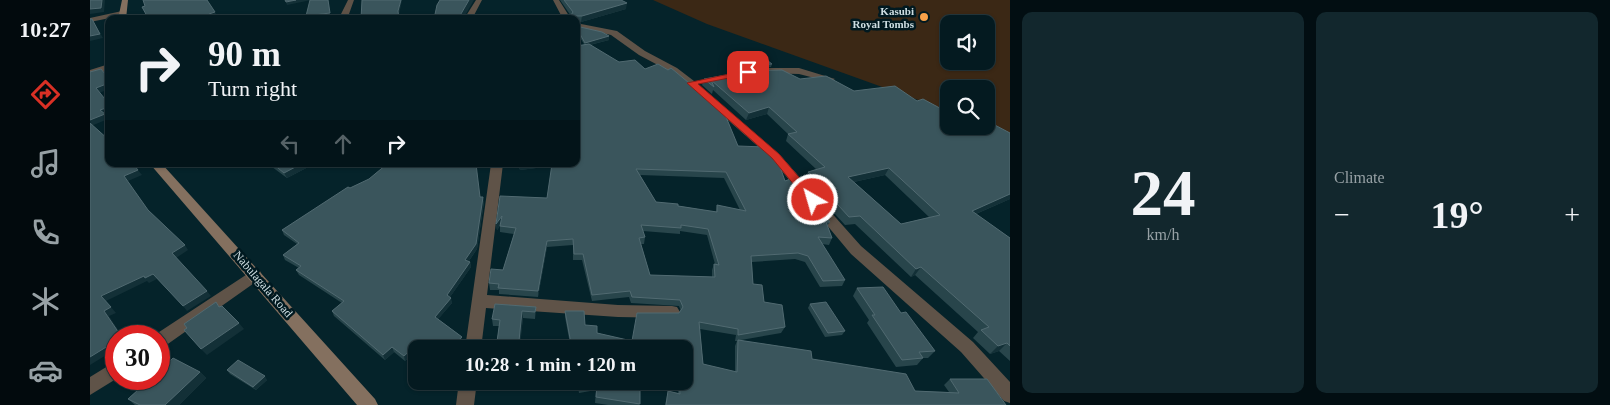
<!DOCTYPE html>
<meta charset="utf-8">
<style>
body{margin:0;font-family:Georgia,serif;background:#12272d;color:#f1f3f6;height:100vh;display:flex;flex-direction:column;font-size:19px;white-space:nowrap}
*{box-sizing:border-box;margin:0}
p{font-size:16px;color:#97a1a5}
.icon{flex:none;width:28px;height:28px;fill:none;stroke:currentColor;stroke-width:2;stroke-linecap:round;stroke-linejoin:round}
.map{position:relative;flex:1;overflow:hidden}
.side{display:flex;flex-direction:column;gap:12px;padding:12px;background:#020e12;width:600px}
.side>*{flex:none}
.top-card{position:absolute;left:15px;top:15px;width:475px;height:152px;border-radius:10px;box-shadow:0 1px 4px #0004,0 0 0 1px #25383e;background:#041a20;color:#f1f3f6;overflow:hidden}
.buttons{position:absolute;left:850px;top:15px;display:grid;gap:10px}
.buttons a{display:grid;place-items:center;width:55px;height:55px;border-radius:10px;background:#041a20;box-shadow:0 1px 4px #0004,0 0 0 1px #25383e;font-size:25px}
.speed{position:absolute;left:15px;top:325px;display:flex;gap:10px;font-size:25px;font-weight:700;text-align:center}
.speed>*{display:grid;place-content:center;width:65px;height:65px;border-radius:50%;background:#041a20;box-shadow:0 1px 4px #0004,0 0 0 1px #25383e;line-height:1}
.speed .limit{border:8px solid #d22;background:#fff;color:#111}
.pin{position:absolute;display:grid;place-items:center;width:42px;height:42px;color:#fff;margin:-21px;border-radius:10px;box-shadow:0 2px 8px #0006}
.me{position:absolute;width:55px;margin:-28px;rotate:322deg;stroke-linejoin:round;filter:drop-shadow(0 0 4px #0008)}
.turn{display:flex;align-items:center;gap:18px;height:105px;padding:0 20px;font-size:22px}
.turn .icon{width:65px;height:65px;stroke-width:2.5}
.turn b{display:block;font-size:35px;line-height:42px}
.lanes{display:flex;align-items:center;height:48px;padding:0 20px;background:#0003;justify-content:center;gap:25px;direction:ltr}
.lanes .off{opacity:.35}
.big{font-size:38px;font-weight:700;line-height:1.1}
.side .card{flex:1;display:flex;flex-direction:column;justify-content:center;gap:8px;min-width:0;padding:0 18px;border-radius:10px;background:#12272d}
.side .dial{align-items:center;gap:0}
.dial b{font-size:65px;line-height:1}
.heat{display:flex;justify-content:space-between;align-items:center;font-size:28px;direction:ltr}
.side .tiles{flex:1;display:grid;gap:12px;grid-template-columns:repeat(2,1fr)}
.trip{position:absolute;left:318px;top:340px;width:285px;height:50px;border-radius:10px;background:#041a20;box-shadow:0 1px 4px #0004,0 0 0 1px #25383e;font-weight:700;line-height:50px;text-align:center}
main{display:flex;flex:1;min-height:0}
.menu{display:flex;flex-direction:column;width:90px;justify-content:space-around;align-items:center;background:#020a0d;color:#97a1a5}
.menu .icon{width:35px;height:35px}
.menu .on{color:#d93025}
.menu b{font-size:22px;color:#f1f3f6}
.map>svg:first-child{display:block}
.green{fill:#3b2815;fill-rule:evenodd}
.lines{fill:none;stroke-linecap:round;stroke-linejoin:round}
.street{fill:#5f5348;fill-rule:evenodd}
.secondary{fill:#84705f;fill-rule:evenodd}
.wall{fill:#28454b;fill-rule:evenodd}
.shaded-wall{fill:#133037}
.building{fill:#3a555c;stroke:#516a71;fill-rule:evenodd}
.route{fill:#d93025;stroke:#8d1f18}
.poi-dot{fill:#f7a149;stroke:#001920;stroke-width:2}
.labels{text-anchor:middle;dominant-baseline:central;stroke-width:5;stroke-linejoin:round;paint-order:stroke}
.far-poi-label{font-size:11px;font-weight:bold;fill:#cedee2;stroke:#001920;text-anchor:end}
.street-label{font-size:12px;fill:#cedee2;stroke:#001920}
</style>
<main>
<nav class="menu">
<b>10:27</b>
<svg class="icon on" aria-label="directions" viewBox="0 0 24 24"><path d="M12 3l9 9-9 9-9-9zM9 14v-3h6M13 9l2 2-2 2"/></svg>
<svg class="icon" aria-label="music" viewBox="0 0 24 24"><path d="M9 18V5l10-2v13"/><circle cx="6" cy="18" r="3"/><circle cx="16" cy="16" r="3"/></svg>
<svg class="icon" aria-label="phone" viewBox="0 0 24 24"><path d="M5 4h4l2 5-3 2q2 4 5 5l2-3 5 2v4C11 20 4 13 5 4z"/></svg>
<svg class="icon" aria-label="climate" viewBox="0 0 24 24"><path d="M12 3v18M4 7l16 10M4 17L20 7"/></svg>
<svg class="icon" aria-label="car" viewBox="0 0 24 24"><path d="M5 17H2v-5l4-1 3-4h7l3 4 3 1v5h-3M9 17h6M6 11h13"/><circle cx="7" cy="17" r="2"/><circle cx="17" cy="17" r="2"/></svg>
</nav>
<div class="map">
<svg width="920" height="405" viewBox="0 0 920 405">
<rect width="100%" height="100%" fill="#05232a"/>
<path class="green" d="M563 0H920V133L896 124V89H859V111L617 24ZM859 24H896V61H859Z"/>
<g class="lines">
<path class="street" d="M258 0H264L259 14 255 16 251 14Z
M386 0H392L382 19H374Z
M463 0H469L481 19H473Z
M32 11H35V15L0 22V18Z
M486 23 527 31 555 51 587 68 604 81 689 154 771 246 883 342 920 382V403L914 401 871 352 761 254 681 158 598 85 581 72 549 55 521 35 486 27Z
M19 64V70L0 76V70Z
M670 68H709L745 79 740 82 709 74 667 73V69Z
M401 164H413L397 295 528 305 582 306 587 307 590 312 587 317 582 318 528 317 396 308 391 349H375Z
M165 269 170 271 172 275 170 279 75 346 69 348V336H63Z
M26 361V379L0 395V377Z
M369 381H387L384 405H366Z"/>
<path class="secondary" d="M32 0H38L36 19H28Z
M60 164H72L285 399 288 405H267Z"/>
</g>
<path class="wall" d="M470 0H531L536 9 491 22H486V19H481V16Z
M486 26 519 40 500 45 648 146 695 181 740 222 737 226 742 238 739 245 732 244 755 280 752 286 730 287 715 262 705 259 662 262 663 284 674 302 695 327 691 333 651 340 722 359 825 391 859 392 854 385 860 379 916 405H575L578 391 588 393 587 381H594V349H481L475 317V311L507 333 542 341 589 313 591 311 589 306 541 303 539 297 502 301 492 260H483V245L457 247 448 297 409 294V290H400L399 283 413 270 424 234 410 232V226L407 230 406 224 457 198 462 166 430 170 428 164H486L494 44 486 31ZM550 175 634 178 650 210 627 205 626 212 566 202ZM553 231 590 234V231L617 235 625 264H624L622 270V277L560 275 551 244H554L555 237ZM610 329 646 335 645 341H647L645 346V372L613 364Z
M641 56 682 64 681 67 652 70 640 59Z
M614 79H710L764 91 859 126 920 133V199L886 214 920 238V361L909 351 900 354 883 338 888 332 825 275 821 277 765 224 755 225 714 180 718 172 726 169 696 141 698 134 677 114 656 120 623 90 622 94 612 85ZM795 175 839 217 811 224 764 182Z
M178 164H224L197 178Z
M260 188 390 197 394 202 387 249 379 261 380 262 381 267 360 297 362 303 348 319 372 337V342L365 349H326V352L315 361 304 352 295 360 244 316 242 311 252 303 209 275 206 270 209 268 195 260 193 255 207 244 194 235 192 230Z
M767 288 811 313 845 351 838 358H833L827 365 806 367 777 323 779 320 763 296Z
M720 304 755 331 752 335 735 337 718 308Z
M446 307 445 319 433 318 430 341 406 349 409 326H403L402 319Z
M80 361 110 372 116 378 89 405H45L38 399Z
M137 370 177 380 166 390 140 374Z
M487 381H550L549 405H518L505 403 506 390 489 393Z"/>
<path class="shaded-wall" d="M12 0H15L14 12 0 14V9Z
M206 0H221L197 5 196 2Z
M239 0 240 16 217 18 216 16Z
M311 0H312L309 15 308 11Z
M379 0H384L373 19H368Z
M537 3 536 9 491 22 492 16Z
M125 12 127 16 121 17 119 14Z
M4 23 13 38 0 41V36Z
M519 36V40L495 46V43Z
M19 83V89L9 93 6 88Z
M19 107V113L13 115 10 110Z
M679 107 677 114 656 120 659 113Z
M15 114 18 119 1 126 0 120Z
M211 164H224L197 178 194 173Z
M430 164H463V166L430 170Z
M799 168 795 175 754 184 758 177Z
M48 170 52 175 38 181 34 176Z
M920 194V199L876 218 882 211Z
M393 197 394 202 387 249 376 265 375 260Z
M412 216 413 222 407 230 406 224Z
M457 241V247L448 297V291Z
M95 245 98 250 86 258 82 253Z
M380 262 381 267 358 300 357 295Z
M831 267 825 275 821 277 826 269Z
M63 274 67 279 59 283 57 281 16 301 26 313 19 316 32 336H31L14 311 11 296 54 276Z
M117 291 121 296 97 311 93 306Z
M361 298 362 303 346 322 345 317Z
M432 311 433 318 430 347 429 341Z
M149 323 154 329 117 355 111 349Z
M372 337V342L365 349H359Z
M26 341V349L0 365V357Z
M917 343 909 351 900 354 908 346Z
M302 347 304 352 295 360 293 355Z
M324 347 326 352 315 361 314 356Z
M110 372 116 378 89 405H75Z
M175 376 177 380 166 390 163 387Z"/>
<path class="building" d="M0 0H12L11 8 0 9Z
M53 0H117L125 12 119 14 126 19H43L57 16 52 7 55 6Z
M195 0H206L196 2Z
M220 0H238L240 13 216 16Z
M272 0H311L308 11 309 19H271Z
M350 0H379L368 19H344L347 5Z
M474 0H531L537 3 492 16H485V19H483L481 15 483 12Z
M0 19H2L10 34 0 36Z
M486 26 512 32 519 36 495 43 486 27Z
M499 44 529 62 545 60 555 69 568 64 578 70 581 68 634 112 648 146 675 147 688 161 695 181 703 178 740 222H736L742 238 728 237 755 280 733 281 718 256 708 253 661 256 663 284 672 285 674 302 692 305 695 327 648 335V329L609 322 613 364 647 372 648 340 721 351 722 359 816 374 825 391 869 393 860 379H897L916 405H576L578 391 590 394 589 381H594V349H482L475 311H494L495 325 507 326V333L542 341 547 313H589L593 307 590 300 542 297 540 291 502 295 493 254H484L483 239 457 241 448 291 408 288 409 284 399 283 401 269 413 270 426 228 410 226 412 216 406 224 410 196 457 198 462 164H486V46ZM546 169 636 172 656 211 627 205V212L588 206V204L566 202ZM551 225 591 228V225L618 229 629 265 624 264 625 277 560 275 549 238 555 237Z
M668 53 682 64 653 66 641 56Z
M11 69 19 79V83L6 88 19 104V107L10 110 15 114 0 120V72Z
M692 70 710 79 736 76 764 91 805 86 827 101 833 99 859 113V126H896V125L901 123 920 133V194L882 211 920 238V346L917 343 908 346 891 330 899 327 831 267 826 269 770 216 759 217 718 172 735 167 698 134 707 132 679 107 659 113 621 80 624 87 614 79 660 71ZM799 168 850 215 811 224 758 177Z
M0 123 19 140V164H43L48 170 34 176 58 210 95 245 82 253 117 291 93 306 63 274 55 278 54 276 11 296 21 307 14 311 31 336H26V341L0 357Z
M183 164H211L194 173Z
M297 164H386L390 197H393L386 244 375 260 380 262 357 295 361 298 345 317 372 337 359 349H327L324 347 314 356 302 347 293 355 242 311 254 301 206 270 211 266 193 255 209 243 192 230 258 187 260 188 279 179Z
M793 287 811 313 816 312 845 351 829 352 833 358 812 360 782 315H785L767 288Z
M126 302 129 307 132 306 149 323 111 349 94 330 97 328 94 324Z
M736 302 755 331 738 333 720 304Z
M405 304 446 307 445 312 432 311 429 341 466 342V349H406L410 320 402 319Z
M69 353 80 361 83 358 110 372 75 405H50L38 399 60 379H69Z
M148 360 175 376 163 387 137 370Z
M488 381H550V404L506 397 507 385 489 387Z"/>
<path class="route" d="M658 70 662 72 660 74 608 84 689 154 727 198V203H719L682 158 597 83Z"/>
<circle class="poi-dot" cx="834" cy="17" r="5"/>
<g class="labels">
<g class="far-poi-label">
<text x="824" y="11">Kasubi<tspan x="824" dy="13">Royal Tombs</tspan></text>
</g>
<g class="street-label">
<text transform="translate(173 284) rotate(49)">Nabulagala Road</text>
</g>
</g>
</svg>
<div class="buttons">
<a><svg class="icon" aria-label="sound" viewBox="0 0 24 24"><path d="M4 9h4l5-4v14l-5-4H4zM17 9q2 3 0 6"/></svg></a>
<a><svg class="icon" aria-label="search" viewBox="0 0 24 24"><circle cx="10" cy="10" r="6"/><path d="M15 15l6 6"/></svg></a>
</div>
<div class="speed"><div class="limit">30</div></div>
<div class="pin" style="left:658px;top:72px;background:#d93025"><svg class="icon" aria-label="arrive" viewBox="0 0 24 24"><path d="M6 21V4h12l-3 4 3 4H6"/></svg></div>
<svg class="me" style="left:723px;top:200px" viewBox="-20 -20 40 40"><circle r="17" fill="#d93025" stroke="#fff" stroke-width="3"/><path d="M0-11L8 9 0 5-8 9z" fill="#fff"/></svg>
<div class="trip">10:28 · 1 min · 120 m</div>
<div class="top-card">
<div class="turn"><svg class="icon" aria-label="right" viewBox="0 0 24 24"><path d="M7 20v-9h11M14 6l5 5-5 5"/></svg><div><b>90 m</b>Turn right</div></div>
<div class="lanes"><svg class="icon off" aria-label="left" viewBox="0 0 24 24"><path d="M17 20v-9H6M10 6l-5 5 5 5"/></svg><svg class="icon off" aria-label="ahead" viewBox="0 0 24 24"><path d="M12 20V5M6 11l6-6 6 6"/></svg><svg class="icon" aria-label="right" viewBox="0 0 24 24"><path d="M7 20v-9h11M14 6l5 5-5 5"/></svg></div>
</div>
</div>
<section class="side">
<div class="tiles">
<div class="card dial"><b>24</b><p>km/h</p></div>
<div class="card"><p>Climate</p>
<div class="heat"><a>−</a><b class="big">19°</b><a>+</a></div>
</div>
</div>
</section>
</main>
